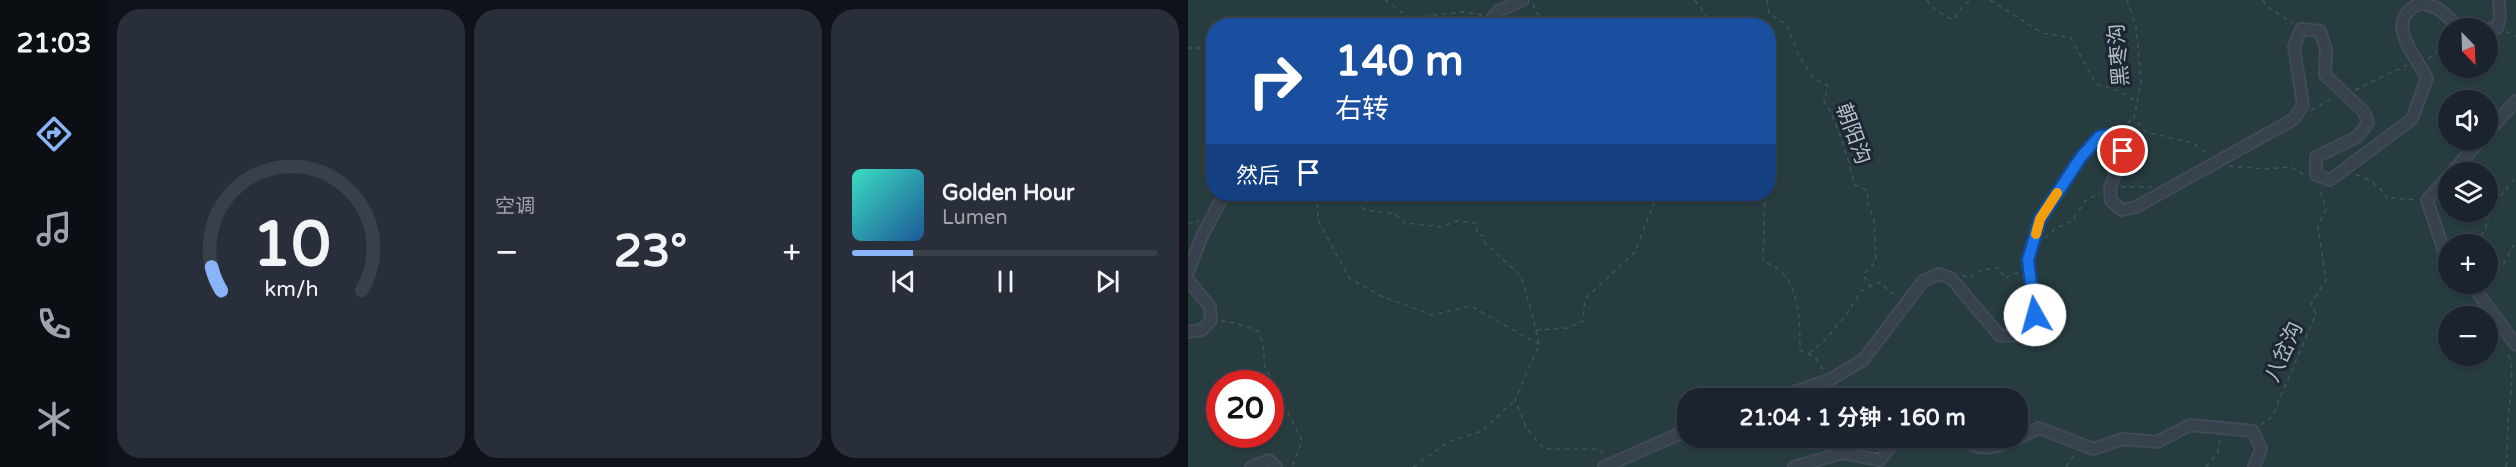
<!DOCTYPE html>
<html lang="zh">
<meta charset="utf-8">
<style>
body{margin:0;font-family:"Varela Round","Noto Sans SC",sans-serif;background:#282f3a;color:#f1f3f6;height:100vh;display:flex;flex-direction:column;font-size:22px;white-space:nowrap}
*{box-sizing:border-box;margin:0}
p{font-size:20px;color:#a0a4aa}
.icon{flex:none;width:33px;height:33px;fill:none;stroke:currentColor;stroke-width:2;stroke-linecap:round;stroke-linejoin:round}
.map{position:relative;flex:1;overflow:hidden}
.sheet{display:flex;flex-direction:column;gap:9px;padding:9px;background:#0f1319;width:1080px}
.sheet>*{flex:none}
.top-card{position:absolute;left:18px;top:18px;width:570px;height:183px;border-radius:24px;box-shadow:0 2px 4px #0004,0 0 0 2px #39404a;background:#1a4fa0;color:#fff;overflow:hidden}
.needle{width:39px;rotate:157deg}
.fabs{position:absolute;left:1250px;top:18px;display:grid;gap:12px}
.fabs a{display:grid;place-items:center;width:60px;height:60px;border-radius:50%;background:#1b232e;box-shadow:0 2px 4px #0004,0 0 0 2px #39404a;font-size:30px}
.speed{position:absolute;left:18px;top:370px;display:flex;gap:12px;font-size:30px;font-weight:700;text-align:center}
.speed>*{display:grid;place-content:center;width:78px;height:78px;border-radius:50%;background:#1b232e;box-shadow:0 2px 4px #0004,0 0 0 2px #39404a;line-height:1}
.speed .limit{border:9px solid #d22;background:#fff;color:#111}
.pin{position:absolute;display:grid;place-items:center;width:51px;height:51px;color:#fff;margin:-26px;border:3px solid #fff;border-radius:50%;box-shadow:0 2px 6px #0007}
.me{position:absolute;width:66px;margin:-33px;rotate:353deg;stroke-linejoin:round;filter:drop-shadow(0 0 4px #0008)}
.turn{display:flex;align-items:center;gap:21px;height:126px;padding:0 30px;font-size:27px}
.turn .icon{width:78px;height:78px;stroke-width:2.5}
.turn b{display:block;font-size:42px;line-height:51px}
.then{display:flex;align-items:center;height:57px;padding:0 30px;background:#0003;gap:12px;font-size:22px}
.big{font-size:45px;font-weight:700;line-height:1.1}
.sheet .widget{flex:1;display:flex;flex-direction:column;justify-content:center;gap:9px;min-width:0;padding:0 21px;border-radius:24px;background:#282f3a}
.sheet .dial{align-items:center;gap:0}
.dial svg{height:156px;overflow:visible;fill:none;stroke:#39404a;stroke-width:7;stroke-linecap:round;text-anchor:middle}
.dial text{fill:#f1f3f6;stroke:none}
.song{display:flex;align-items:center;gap:18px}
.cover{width:72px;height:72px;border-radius:9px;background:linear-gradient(135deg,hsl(170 70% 55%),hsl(210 70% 35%))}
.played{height:6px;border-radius:3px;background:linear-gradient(90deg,#8ab4f8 20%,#39404a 20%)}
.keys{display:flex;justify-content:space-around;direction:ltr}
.heat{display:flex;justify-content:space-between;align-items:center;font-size:33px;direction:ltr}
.sheet .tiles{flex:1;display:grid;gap:9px;grid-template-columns:repeat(3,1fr)}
.trip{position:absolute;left:489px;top:388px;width:351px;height:60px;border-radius:24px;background:#1b232e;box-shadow:0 2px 4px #0004,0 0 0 2px #39404a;font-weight:700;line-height:60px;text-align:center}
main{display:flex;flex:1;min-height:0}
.dock{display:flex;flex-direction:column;width:108px;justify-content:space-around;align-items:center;background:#0b0e12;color:#a0a4aa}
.dock .icon{width:42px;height:42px}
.dock .current{color:#8ab4f8}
.dock b{font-size:27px;color:#f1f3f6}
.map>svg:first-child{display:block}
.green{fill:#263c3f;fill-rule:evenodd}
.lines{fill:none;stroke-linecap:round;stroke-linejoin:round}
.minor-casing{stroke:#414a57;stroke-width:14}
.path{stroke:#3f5557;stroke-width:1.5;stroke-dasharray:4.5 4.5;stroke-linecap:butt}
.minor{stroke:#38414e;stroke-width:10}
.route-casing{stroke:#114b97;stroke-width:15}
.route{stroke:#1a73e8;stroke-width:10}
.slow{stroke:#f59e0b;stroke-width:10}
.labels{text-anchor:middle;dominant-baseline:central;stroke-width:6;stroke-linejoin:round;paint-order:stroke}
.street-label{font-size:21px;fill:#b4bcc9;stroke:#1d2633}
</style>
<main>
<nav class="dock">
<b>21:03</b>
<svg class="icon current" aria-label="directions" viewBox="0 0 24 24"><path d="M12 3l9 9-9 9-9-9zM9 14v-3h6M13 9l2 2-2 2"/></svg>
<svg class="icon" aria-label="music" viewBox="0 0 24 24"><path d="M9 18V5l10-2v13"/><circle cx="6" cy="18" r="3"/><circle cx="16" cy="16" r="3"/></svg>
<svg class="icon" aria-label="phone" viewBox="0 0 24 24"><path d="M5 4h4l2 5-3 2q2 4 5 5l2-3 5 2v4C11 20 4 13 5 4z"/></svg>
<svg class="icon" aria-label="climate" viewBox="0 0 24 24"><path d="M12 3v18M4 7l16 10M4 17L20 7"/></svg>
</nav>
<section class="sheet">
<div class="tiles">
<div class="widget dial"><svg viewBox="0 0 100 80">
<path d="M14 69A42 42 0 1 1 86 69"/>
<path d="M14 69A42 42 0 0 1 9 57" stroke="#8ab4f8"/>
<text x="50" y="56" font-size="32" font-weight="700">10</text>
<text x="50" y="72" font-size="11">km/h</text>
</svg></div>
<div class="widget"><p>空调</p>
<div class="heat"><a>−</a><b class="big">23°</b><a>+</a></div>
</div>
<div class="widget">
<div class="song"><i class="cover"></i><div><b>Golden Hour</b><p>Lumen</p></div></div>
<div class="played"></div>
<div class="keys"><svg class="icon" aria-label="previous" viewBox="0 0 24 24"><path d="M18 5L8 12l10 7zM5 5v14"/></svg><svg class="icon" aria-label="pause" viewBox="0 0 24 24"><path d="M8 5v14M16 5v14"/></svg><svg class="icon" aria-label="next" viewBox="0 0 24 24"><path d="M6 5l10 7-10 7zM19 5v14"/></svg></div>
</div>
</div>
</section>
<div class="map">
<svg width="1328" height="467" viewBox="0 0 1328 467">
<rect width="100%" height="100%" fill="#242f3e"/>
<path class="green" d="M0 0H1328V467H0ZM26 26H580V194H26ZM1260 28H1299V68H1260ZM1260 100H1299V140H1260ZM1260 172H1299V212H1260ZM1260 244H1299V284H1260ZM1260 316H1299V356H1260ZM32 384H82V435H32ZM500 399H830V438H500Z"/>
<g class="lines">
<g class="minor-casing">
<path id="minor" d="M298 26 310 11 335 0
M1299 29 1309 28 1312 18 1311 0
M1299 133 1328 101
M1264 172 1293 140
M1260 177 1239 200 1256 251 1260 256
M0 272 14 236 36 194
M0 280 22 307 23 320 14 330 0 332
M1283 284 1328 345
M586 399 643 379 675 360 735 281 750 274 763 278 812 336 836 335 847 315 840 260 852 219 893 157 911 137 926 134 935 151 922 188 923 201 934 210 948 207 1106 119 1115 105 1106 47 1113 29 1132 31 1138 49 1137 75 1176 112 1180 123 1169 137 1128 157V175L1142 180 1224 119 1239 78C1226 53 1194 20 1233 3L1249 8 1272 27 1278 28
M774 438C797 460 828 439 851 428L905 449 935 439 969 442 1002 425 1065 431 1073 449 1066 467
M63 467 81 460 88 467
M416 467 500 430
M606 467 654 453 692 460 709 438"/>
</g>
<path class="path" d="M197 0 222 18 274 12 294 15
M507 0 525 26
M579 0 581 14 598 24 611 56 626 79 640 86 636 102C647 114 663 167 666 184L680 191 679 203 686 219 688 261 675 275 683 286
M739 0 747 10 765 20 778 3 785 0
M802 0 854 33 883 38 908 84 929 90 946 100
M939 0 948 27 953 82 946 118 958 132 1005 143 1021 155
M1075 0 1079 7 1105 23
M345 4 347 11 361 26
M1318 32 1328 36
M0 48H26
M1240 59 1260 43
M1167 90 1219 65
M1123 110 1146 98
M933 129 945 118
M1041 166 1077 169 1103 167 1118 176
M1168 175C1180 177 1194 188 1200 200L1205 198 1229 200
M933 187H964
M129 194 130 220 161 278 193 296 244 315 283 306 350 344
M161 194 177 210 207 214 217 223 255 227 267 221 288 223 289 234 296 236 297 243 333 276 344 313 351 345 327 400 339 429 356 449H409L417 455
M468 194H471
M577 194 575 262C612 271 612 319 612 350L627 357 636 371
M129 198 136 194
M0 223 11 221
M857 238 868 228 884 221 898 200 912 193
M1289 244 1298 227 1302 209 1328 177
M1299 270 1314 267 1325 246 1328 244
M774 275 781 278 793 270 811 268 817 279 824 274 832 273
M33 321 48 323 70 331 75 344 77 367 114 441 104 467
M348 330 380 328 395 321 397 299 447 252 469 195
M621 353 637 340 658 315 673 291 692 282 702 292 711 296
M1073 425 1084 417 1128 314 1123 304 1138 280 1130 226 1138 209 1132 189 1134 187
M225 467 260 442 294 431 327 400
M878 467 888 453
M1018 467 1030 452 1032 439
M1318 467C1320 452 1319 438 1320 424 1321 398 1328 377 1320 352"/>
<use href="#minor" class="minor"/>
</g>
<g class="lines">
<g class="route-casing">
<path id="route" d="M847 315 840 260 852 219 893 157 911 137 926 134 935 151"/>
</g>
<use href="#route" class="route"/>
<path class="slow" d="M848 234 852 219 869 193"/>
</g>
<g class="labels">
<g class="street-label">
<text transform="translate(931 55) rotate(-95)">黑枣沟</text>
<text transform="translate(665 134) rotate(70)">朝阳沟</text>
<text transform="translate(1096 352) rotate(-66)">八岔沟</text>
</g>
</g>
</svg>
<div class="fabs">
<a><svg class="needle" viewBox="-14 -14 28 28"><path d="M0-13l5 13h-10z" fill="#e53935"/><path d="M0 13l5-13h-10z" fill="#a0a4aa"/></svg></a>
<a><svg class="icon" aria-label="sound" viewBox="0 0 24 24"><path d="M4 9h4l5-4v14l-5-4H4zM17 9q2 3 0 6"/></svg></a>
<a><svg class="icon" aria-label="layers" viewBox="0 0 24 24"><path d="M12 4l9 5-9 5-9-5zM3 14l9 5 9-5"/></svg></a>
<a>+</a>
<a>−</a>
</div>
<div class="speed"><div class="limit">20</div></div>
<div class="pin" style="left:935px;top:151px;background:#d93025"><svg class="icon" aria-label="arrive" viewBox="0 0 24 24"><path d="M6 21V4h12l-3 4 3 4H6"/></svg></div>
<svg class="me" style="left:847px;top:315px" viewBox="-20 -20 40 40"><circle r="19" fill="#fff"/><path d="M0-13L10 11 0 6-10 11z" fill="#1a73e8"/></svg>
<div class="trip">21:04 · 1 分钟 · 160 m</div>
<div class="top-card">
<div class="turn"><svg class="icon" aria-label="right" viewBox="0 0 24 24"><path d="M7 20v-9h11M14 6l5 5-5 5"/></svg><div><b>140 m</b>右转</div></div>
<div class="then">然后<svg class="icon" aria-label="arrive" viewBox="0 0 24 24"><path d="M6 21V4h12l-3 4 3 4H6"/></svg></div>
</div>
</div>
</main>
